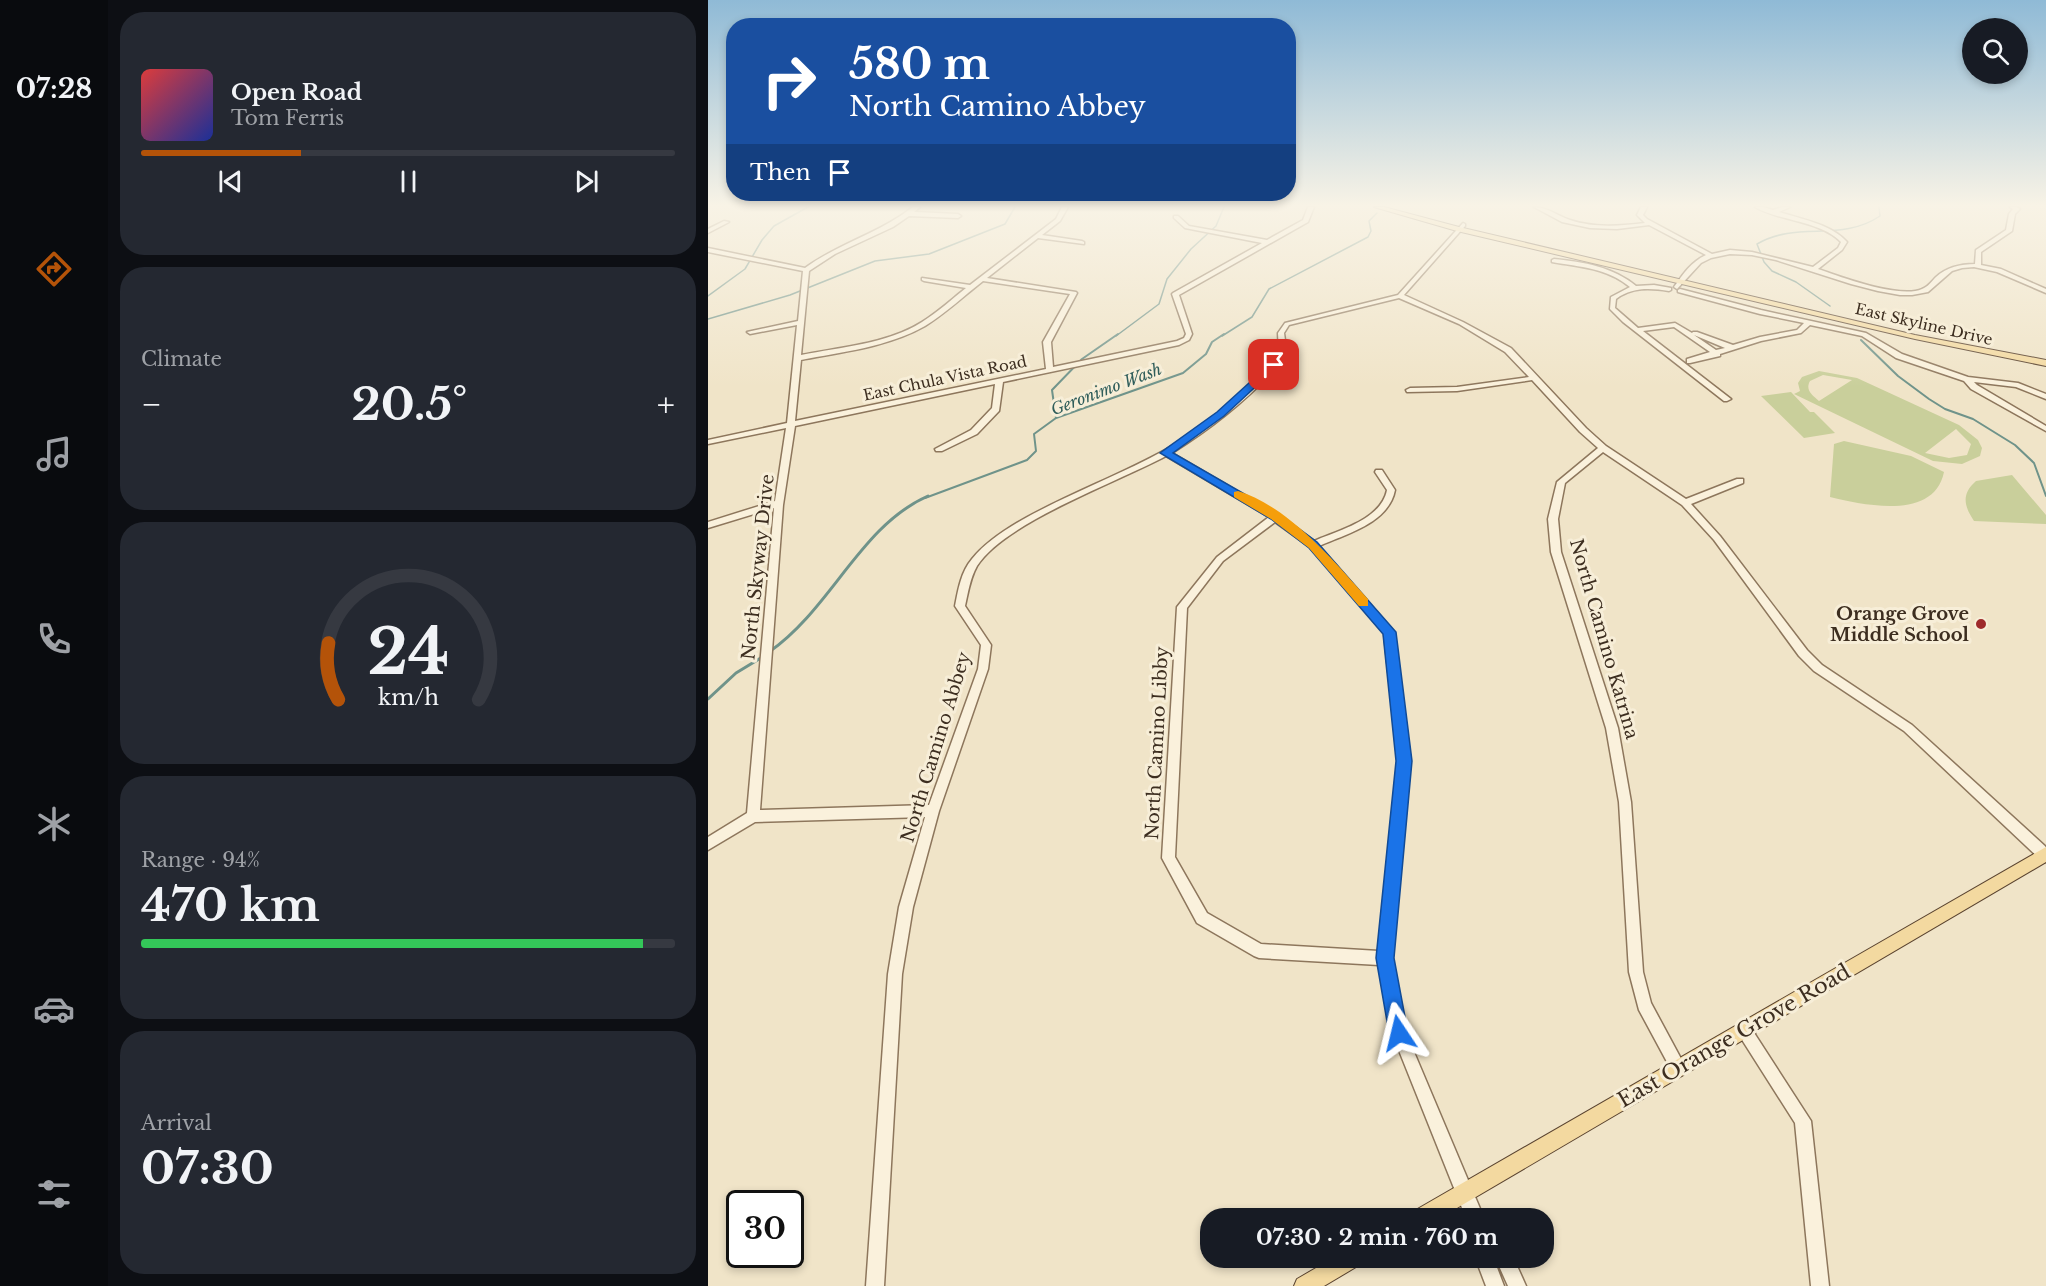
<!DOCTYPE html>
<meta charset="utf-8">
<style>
body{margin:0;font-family:"Libre Baskerville",serif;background:#242831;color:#f1f3f6;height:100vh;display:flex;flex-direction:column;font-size:22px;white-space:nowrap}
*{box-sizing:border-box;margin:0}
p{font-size:20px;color:#9ea1a6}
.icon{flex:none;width:33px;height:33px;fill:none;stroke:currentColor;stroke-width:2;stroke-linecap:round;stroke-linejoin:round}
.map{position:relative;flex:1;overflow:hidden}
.drawer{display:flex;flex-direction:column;gap:12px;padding:12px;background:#0d0f14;width:600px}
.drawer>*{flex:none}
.guide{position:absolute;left:18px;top:18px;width:570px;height:183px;border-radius:24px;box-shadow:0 3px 9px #0003;background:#1a4fa0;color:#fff;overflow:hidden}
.fabs{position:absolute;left:1254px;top:18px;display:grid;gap:12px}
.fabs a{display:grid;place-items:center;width:66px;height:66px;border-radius:50%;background:#171b24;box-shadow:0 3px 9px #0003;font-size:30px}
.speed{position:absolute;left:18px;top:1190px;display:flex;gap:12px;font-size:30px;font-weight:700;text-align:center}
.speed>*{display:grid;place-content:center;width:78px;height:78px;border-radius:50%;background:#171b24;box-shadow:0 3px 9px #0003;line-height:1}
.speed .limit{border:3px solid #111;border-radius:9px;background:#fff;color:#111}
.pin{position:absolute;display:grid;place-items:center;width:51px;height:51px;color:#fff;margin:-26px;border-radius:12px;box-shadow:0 3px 9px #0006}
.me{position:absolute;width:66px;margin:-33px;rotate:350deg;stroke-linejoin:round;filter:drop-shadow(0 0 4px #0008)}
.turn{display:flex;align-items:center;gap:21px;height:126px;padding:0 24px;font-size:27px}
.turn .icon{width:78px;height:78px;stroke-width:2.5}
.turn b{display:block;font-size:42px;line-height:51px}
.then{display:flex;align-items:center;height:57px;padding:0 24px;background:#0003;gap:12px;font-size:22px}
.big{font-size:45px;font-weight:700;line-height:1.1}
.drawer .widget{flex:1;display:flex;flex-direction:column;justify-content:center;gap:9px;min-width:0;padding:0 21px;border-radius:24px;background:#242831}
.drawer .dial{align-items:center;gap:0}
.dial svg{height:156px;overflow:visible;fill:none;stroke:#363941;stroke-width:7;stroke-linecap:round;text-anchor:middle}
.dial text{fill:#f1f3f6;stroke:none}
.song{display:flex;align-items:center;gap:18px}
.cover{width:72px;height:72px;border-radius:9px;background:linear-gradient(135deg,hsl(0 70% 55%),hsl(230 70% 35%))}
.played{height:6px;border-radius:3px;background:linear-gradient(90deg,#b45309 30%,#363941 30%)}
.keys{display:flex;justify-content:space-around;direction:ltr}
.heat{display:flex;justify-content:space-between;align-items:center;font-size:33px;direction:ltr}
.charge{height:9px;border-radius:4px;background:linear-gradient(90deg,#34c759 94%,#363941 0)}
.trip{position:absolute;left:492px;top:1208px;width:354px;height:60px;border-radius:24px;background:#171b24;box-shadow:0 3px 9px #0003;font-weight:700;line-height:60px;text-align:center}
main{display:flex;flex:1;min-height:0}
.tab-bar{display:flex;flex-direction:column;width:108px;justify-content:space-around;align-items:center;background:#090b0e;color:#9ea1a6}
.tab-bar .icon{width:42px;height:42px}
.tab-bar .active{color:#b45309}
.tab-bar b{font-size:27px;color:#f1f3f6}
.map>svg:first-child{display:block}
.green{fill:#c9cf9b;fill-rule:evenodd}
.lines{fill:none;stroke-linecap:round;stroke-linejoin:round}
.stream-far2{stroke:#6f938a;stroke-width:1.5}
.stream-far1{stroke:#6f938a;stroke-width:2}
.stream{stroke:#6f938a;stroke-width:3}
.minor-casing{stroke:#8d765c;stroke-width:3}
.major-casing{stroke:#5b4430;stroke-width:2}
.minor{fill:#faf1dc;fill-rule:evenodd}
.major{fill:#f3d9a0;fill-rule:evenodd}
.route{fill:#1a73e8;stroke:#114b97;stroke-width:1.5}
.slow{fill:#f59e0b}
.poi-dot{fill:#9e2a2b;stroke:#f7eed8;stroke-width:2}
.labels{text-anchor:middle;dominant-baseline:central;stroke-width:6;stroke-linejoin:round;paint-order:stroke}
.far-street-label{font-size:15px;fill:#3d2e20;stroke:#f7eed8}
.far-water-label{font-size:16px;font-style:italic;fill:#2f5d5a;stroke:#f7eed8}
.street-label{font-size:18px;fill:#3d2e20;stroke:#f7eed8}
.poi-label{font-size:18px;font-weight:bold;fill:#3d2e20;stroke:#f7eed8;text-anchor:end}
.near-street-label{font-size:21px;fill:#3d2e20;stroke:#f7eed8}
</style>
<main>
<nav class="tab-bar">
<b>07:28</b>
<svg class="icon active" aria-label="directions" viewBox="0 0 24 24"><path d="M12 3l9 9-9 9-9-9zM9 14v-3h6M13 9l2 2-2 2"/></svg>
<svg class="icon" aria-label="music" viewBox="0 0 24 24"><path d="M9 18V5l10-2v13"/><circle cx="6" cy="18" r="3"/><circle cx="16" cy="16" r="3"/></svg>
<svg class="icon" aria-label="phone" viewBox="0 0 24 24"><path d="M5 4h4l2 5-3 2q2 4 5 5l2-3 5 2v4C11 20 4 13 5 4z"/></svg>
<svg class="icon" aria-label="climate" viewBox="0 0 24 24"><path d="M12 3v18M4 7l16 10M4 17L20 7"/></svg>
<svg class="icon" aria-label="car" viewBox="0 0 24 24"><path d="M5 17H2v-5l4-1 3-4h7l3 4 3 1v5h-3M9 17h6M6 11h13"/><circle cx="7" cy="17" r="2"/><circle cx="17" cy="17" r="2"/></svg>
<svg class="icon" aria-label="filters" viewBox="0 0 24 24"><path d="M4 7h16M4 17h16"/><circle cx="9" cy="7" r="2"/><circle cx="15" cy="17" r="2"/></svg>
</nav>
<section class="drawer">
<div class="widget">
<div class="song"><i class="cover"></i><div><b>Open Road</b><p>Tom Ferris</p></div></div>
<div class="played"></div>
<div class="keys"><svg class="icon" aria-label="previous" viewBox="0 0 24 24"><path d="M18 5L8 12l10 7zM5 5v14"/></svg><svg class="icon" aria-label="pause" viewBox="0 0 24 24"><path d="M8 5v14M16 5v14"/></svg><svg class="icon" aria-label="next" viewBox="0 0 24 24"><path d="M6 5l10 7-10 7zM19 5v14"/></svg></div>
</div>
<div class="widget"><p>Climate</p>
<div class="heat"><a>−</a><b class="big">20.5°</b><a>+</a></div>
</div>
<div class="widget dial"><svg viewBox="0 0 100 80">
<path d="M14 69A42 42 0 1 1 86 69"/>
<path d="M14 69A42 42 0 0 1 9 40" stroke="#b45309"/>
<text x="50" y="56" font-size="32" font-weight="700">24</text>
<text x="50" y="72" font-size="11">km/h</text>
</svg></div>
<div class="widget"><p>Range · 94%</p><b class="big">470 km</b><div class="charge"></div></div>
<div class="widget"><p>Arrival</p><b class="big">07:30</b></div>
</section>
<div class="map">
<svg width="1338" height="1286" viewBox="0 0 1338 1286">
<rect width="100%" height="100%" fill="#f0e4c8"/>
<path class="green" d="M1111 371 1149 378 1251 425 1270 440 1274 448 1272 456 1254 464 1225 461 1086 394 1092 391 1090 383 1094 377ZM1115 375 1144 380 1111 401C1104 395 1097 390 1102 381ZM1248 429 1263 444 1259 455 1241 458 1217 453Z
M1083 392 1102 412H1106L1127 433 1096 438 1053 396Z
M1136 441 1203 456 1236 472C1226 521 1156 505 1122 497L1126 444Z
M1304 475 1338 515V524L1266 521C1256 506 1253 494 1268 481Z"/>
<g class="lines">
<path class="stream-far2" d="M0 296 37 269 54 240 66 226 100 207
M1122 306 1088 282 1064 271 1056 262 1049 244C1090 220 1132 243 1172 216L1171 207
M0 319 82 295 167 261 221 254 297 224 307 207
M408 336 451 304 459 279 483 249 508 226 516 207
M514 336 544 317 561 289 660 237 663 231 661 221 669 213"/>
<path class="stream-far1" d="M1153 340 1190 376 1221 399 1237 409 1265 419 1307 445 1326 463 1338 496
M348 418 344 390 374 359 410 334
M217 498 319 460 328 451 326 434 348 418 475 373 498 354 504 342 516 334"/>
<path class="stream" d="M61 652C124 608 152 526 220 496
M0 699 28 673 56 656"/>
<g class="minor-casing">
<path id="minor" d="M205 207H212L206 212 250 214 253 216 250 218 201 216 185 227 127 254 101 271 93 355C133 347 179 344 214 322 230 312 244 299 258 288L216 281 214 280V278L262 285 348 219 354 207H360L352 221 334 235 374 241 376 242V244L330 238 279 278 368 292 369 293 343 342 345 367 469 341 476 338 478 334 464 294 465 293 554 243 477 228 466 218V216H470L481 226 559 240 595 220 600 207H606L600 222 471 295 484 334 481 340 471 345 295 382 291 411 269 434 234 451H228L227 449 263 430 284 408 287 384 87 426 75 505 52 810 221 805 270 669 273 645 247 606C250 590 253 572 264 559 277 543 295 531 314 520 360 494 410 476 457 450 500 426 538 391 571 355L570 333 577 323 690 295 755 223 757 224V226L696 295 755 322 803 348 878 428 898 446 978 499 1029 479H1035V483L983 504 1012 536 1099 650 1114 665 1204 725 1338 847V862L1333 860 1196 731 1106 671 1091 656 1006 540 974 505 895 452 857 483 850 519 853 552 910 728 923 802 935 972 943 1003 978 1068 975 1073 970 1076 965 1073 931 1010 921 972 911 802 898 728 843 552 840 519 849 482 890 448 872 432 824 380 749 391 699 392 698 390 702 388 749 387 821 377 797 352 751 324 691 298 581 325 576 333 579 355C547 394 507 426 464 453L570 515 606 541C631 530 673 520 679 490L667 472 668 470H674L687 490C681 523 638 534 611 546L686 632 702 759 684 958 698 1033 776 1218H758L684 1033 671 965 551 958 546 956 489 923 454 858 469 607 509 557 561 517 458 456C410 482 297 522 269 566 262 578 260 593 257 606L283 645 280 669 231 811 205 907 194 974 176 1286H158L180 974 191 907 217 817 47 822 0 850V837L39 813 66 508 0 528V522L67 501 78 428 0 444V440L79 423 89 325 42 334 39 332 90 321 95 271 0 252V248L97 268C131 243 172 233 205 207ZM275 281 362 294 335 342 338 369 87 421 93 360C134 352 180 347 217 326 238 313 257 295 275 281ZM567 522 602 547 676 633 690 759 671 951 553 944 499 913 467 857 479 608 515 561Z
M826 207C839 207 850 216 862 220 886 228 912 226 937 223L929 215 933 207H939L935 215 939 219 1004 254 1022 250 1044 252 1105 267 1130 248 1133 242C1113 221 1071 221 1047 207H1055L1065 210 1074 207H1082L1071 212C1093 219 1123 224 1139 242L1134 250 1110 269C1133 277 1192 299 1214 289 1220 287 1224 281 1228 277 1239 267 1253 264 1267 264L1268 250 1298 230 1301 214 1305 209 1302 207H1309L1312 209 1307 214 1304 231 1273 252V265L1293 269 1338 289V293L1289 272 1266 267 1254 268 1244 271 1220 292 1204 295H1192L1170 291 1143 284 1068 260 1044 255 1022 254 1003 258 993 263 969 289 966 287C975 274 983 262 998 255L941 225 909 229 882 228 854 222Z
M16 221 21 222 0 233V229Z
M846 259C876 262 905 267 928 286L946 285 963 288V290L961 291C942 288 924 287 908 299L907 308 930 328 967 323 984 333 985 332H989L1025 345 1052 337 1089 330 1096 323 1052 314 970 292V290L972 289 1053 310 1158 333 1194 354 1260 377 1310 383 1338 394V399L1308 387 1266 382 1269 385 1338 426V431L1263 389 1256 381 1188 358 1154 336 1102 325 1093 333 1053 341 1012 354V356L982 363H979V359L1002 352 966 327 935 331 1023 399 1019 401H1016L915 322 902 309 903 297 922 287C899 268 872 267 844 262V260ZM986 335 1017 348 1008 350Z
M1036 1023 1041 1025 1103 1121 1121 1286H1103L1087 1123 1031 1035 1029 1030 1031 1025Z
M767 1257H785L796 1286H778Z
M787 1257H805L818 1286H800Z"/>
</g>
<g class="major-casing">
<path id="major" d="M666 207H676L751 227 1207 335 1338 360V366L1207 339 749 231Z
M1338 847V862L732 1218H703L706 1211Z
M627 1257H656L653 1264 616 1286H586L589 1279Z"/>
</g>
<use href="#minor" class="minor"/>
<use href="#major" class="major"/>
</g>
<linearGradient id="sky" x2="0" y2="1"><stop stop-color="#8fbad6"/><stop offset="0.53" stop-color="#f8f3e6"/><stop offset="1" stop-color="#f8f3e6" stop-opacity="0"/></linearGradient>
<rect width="1338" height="387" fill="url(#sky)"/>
<path class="route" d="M563 363 571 365 516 416 465 453 571 514 609 542 688 632 704 761 686 958 700 1033 697 1040 691 1043 684 1040 681 1033 668 958 688 761 675 634 601 548 563 519 452 453 509 412Z"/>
<path class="slow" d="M530 491C580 506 626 561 660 599V606H651L601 548 563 519 526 497V492Z"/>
<circle class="poi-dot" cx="1273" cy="624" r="6"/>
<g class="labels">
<g class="far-street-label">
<text transform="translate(1216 324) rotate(13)">East Skyline Drive</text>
<text transform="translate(237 378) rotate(-12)">East Chula Vista Road</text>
</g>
<g class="far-water-label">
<text transform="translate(398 389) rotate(-21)">Geronimo Wash</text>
</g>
<g class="street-label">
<text transform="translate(50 567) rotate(-84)">North Skyway Drive</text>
<text transform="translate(896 639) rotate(74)">North Camino Katrina</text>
<text transform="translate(449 743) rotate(-87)">North Camino Libby</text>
<text transform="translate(228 747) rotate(-73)">North Camino Abbey</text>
</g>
<g class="poi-label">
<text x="1261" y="614">Orange Grove<tspan x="1261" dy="21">Middle School</tspan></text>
</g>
<g class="near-street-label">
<text transform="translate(1026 1036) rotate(-30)">East Orange Grove Road</text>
</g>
</g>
</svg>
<div class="fabs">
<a><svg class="icon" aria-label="search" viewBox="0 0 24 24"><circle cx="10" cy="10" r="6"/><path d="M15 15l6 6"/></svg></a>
</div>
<div class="speed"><div class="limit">30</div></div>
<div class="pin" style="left:566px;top:365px;background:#d93025"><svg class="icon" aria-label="arrive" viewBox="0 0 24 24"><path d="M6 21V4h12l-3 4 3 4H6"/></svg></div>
<svg class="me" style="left:691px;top:1033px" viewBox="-20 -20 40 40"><path d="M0-17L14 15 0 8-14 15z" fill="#1a73e8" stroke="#fff" stroke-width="4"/></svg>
<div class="trip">07:30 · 2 min · 760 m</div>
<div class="guide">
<div class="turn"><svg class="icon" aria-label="right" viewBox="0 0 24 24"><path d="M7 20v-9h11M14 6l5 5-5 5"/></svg><div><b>580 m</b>North Camino Abbey</div></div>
<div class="then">Then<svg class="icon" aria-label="arrive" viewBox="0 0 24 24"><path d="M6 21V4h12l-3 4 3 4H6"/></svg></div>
</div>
</div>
</main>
